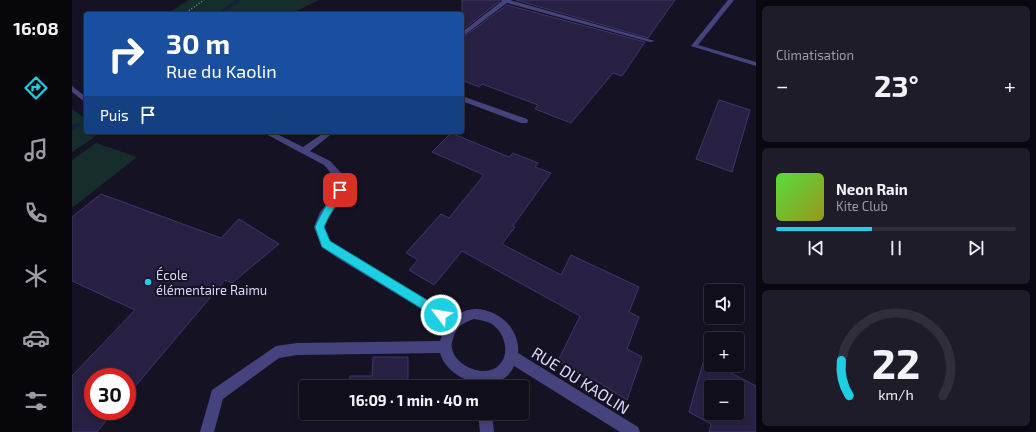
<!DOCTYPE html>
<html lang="fr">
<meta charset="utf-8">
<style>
body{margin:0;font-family:"Exo 2",sans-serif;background:#1e1c28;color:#f1f3f6;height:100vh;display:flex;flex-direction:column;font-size:15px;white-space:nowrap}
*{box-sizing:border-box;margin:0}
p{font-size:13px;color:#9c9ca3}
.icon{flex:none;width:22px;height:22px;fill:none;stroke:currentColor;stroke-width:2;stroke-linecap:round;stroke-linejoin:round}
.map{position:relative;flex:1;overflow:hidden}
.panel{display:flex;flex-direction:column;gap:6px;padding:6px;background:#09080f;width:280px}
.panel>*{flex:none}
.hud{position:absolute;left:12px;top:12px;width:380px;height:122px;border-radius:4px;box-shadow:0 2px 6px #0003,0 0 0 1px #302e3a;background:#1a4fa0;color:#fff;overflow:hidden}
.fabs{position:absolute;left:632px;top:284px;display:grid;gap:8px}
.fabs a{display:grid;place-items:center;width:40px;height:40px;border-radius:4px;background:#100e1b;box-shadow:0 2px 6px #0003,0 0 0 1px #302e3a;font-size:20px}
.speed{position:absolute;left:12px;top:368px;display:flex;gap:8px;font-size:20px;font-weight:700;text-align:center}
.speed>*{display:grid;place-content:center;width:52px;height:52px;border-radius:50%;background:#100e1b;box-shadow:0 2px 6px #0003,0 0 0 1px #302e3a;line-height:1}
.speed .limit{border:6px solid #d22;background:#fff;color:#111}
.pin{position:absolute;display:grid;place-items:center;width:34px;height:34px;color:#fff;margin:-17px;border-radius:8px;box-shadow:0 2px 6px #0006}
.me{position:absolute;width:44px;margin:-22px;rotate:301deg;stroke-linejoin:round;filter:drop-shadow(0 0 3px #0008)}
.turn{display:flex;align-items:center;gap:14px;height:84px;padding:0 16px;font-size:18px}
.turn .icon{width:52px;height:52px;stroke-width:2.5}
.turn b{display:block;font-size:28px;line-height:34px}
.then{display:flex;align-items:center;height:38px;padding:0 16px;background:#0003;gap:8px;font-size:15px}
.big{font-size:30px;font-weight:700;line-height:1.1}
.panel .card{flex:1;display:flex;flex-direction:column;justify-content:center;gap:6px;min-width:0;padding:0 14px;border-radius:6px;background:#1e1c28}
.panel .dial{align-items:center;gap:0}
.dial svg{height:104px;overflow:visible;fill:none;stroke:#302e3a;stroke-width:7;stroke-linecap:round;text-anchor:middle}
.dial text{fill:#f1f3f6;stroke:none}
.song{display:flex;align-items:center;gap:12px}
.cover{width:48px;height:48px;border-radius:6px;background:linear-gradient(135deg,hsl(110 70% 55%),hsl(60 70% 35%))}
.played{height:4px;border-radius:2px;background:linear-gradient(90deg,#1dcfe2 40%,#302e3a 40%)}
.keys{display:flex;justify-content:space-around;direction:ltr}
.heat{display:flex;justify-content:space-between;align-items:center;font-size:22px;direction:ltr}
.trip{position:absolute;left:227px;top:380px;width:230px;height:40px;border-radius:4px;background:#100e1b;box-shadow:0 2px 6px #0003,0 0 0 1px #302e3a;font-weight:700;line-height:40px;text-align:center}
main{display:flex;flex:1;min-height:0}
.dock{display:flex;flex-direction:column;width:72px;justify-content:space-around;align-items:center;background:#06060b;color:#9c9ca3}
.dock .icon{width:28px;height:28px}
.dock .active{color:#1dcfe2}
.dock b{font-size:18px;color:#f1f3f6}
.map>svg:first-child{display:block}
.green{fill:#162d2c}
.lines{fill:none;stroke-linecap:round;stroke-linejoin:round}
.stream{fill:#11213e;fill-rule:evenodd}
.building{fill:#272042;stroke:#40356b;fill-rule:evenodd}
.path{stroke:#3fa9a2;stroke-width:1.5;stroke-dasharray:1 2;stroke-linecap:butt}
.lane{fill:#45437d;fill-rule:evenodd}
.street{fill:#45437d;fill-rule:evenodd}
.route{fill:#1dcfe2;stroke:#138793}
.poi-dot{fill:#1dcfe2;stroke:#151224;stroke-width:1.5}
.labels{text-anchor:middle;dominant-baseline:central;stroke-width:4;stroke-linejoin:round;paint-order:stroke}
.poi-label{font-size:13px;fill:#ddd9fa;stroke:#151224;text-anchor:start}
.near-street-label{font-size:16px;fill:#ddd9fa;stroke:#151224}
</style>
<main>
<nav class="dock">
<b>16:08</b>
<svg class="icon active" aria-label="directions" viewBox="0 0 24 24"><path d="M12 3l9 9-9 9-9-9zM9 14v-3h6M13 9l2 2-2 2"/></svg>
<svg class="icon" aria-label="music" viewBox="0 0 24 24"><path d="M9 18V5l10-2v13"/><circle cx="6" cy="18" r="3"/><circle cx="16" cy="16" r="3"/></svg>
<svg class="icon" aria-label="phone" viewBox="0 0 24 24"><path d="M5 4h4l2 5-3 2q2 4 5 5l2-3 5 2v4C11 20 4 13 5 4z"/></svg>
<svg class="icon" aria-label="climate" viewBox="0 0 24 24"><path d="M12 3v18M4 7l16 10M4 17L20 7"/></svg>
<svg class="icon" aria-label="car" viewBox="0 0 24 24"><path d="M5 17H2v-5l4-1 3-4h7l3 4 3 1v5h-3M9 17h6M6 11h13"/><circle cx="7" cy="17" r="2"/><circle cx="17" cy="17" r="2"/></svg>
<svg class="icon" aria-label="filters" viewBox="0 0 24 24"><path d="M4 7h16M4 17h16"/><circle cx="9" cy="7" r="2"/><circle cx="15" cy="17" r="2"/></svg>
</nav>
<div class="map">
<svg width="684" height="432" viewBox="0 0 684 432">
<rect width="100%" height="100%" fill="#151224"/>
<path class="green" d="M117 0H247L218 14H94Z
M0 109 14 119V132H30L0 152Z
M24 143 65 157 0 208V160Z"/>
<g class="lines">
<path class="stream" d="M164 0H169L150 14H144Z
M2 123H8L9 125 0 131V125Z"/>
</g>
<path class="building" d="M390 0H428V1L390 30Z
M444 0H603L576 38Z
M435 5 573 42 550 76 541 73 499 123 463 109 466 105 410 84 407 87 390 80V38Z
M647 100 678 110 660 172 624 159Z
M379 133 437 157 441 153 466 163 463 167 479 173 441 226 443 227 430 244 489 275 499 255 567 287 557 312 567 317 555 349 570 357 555 400 521 379V382L486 361 508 316 390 251 362 285 337 270 346 260 334 253 369 214 377 218 412 175 360 152Z
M29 194 149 238 167 219 207 244 160 283 153 280 55 396V377H21V411H42L25 432H0V376L63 310 0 281V217Z
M301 357H336V387H277L278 376H300Z
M632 359 639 363V365H644L684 386V432H637L639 424 617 412ZM639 387H665V413H639Z
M275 413H337V415H275Z"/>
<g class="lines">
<path class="path" d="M112 14 132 0"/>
<path class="lane" d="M656 0H662L626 45 684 62V66L619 46Z"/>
<path class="street" d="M429 0H438L583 41 578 42 435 3 390 37V32L430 1Z
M0 86 14 97V103L0 92Z
M390 96 455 119 456 121 455 123H449L390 101Z
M190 132H201L231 147 253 132H262L238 151 258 161 273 177C273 181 274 186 273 190 270 203 257 214 252 227L258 241 275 253 382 315C388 313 396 309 403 309 427 309 448 329 446 353L566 427 568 432H548L442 366C428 398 376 382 368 353L225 355 207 358 151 399 142 432H128L140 390 204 346 225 343 368 341 374 324 267 259 250 247 242 227 248 212 258 200 263 190V178L252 165ZM402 319C408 320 414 321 420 324 434 334 439 356 425 367 411 378 382 365 380 348 379 345 380 342 381 339 384 327 390 323 402 319Z
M406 413H420L422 432H408Z"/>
</g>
<path class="route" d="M268 187 272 190C266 203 257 214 252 227L258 241 373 311 375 315 373 318 369 320 365 318 250 247 243 227C249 213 257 201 265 188Z"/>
<circle class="poi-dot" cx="76" cy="282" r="4"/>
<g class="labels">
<g class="poi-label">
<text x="84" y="275">École<tspan x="84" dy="15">élémentaire Raimu</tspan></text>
</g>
<g class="near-street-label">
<text transform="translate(509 380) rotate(32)">RUE DU KAOLIN</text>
</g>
</g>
</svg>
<div class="fabs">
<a><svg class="icon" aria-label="sound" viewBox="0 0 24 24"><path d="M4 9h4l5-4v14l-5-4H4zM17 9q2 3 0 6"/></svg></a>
<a>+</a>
<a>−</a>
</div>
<div class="speed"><div class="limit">30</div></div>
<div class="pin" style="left:268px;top:190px;background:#d93025"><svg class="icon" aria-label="arrive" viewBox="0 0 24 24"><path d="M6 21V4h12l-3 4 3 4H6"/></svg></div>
<svg class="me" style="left:369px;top:315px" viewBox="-20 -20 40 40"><circle r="17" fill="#1dcfe2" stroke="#fff" stroke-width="3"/><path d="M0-11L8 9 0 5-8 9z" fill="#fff"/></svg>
<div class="trip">16:09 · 1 min · 40 m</div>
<div class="hud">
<div class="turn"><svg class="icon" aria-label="right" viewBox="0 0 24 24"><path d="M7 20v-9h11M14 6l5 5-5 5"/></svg><div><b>30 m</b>Rue du Kaolin</div></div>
<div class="then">Puis<svg class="icon" aria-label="arrive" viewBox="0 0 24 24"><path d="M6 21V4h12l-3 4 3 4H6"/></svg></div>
</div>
</div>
<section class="panel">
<div class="card"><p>Climatisation</p>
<div class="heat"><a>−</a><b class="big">23°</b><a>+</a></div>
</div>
<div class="card">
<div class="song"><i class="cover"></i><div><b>Neon Rain</b><p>Kite Club</p></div></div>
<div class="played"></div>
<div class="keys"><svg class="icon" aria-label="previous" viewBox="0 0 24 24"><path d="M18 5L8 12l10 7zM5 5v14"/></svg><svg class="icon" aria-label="pause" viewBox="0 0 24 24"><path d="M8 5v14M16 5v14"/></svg><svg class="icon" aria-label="next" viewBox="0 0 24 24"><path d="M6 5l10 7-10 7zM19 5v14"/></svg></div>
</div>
<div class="card dial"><svg viewBox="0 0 100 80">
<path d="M14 69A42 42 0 1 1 86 69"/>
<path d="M14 69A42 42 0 0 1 8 42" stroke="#1dcfe2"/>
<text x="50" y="56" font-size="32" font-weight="700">22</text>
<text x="50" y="72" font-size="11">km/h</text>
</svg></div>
</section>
</main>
